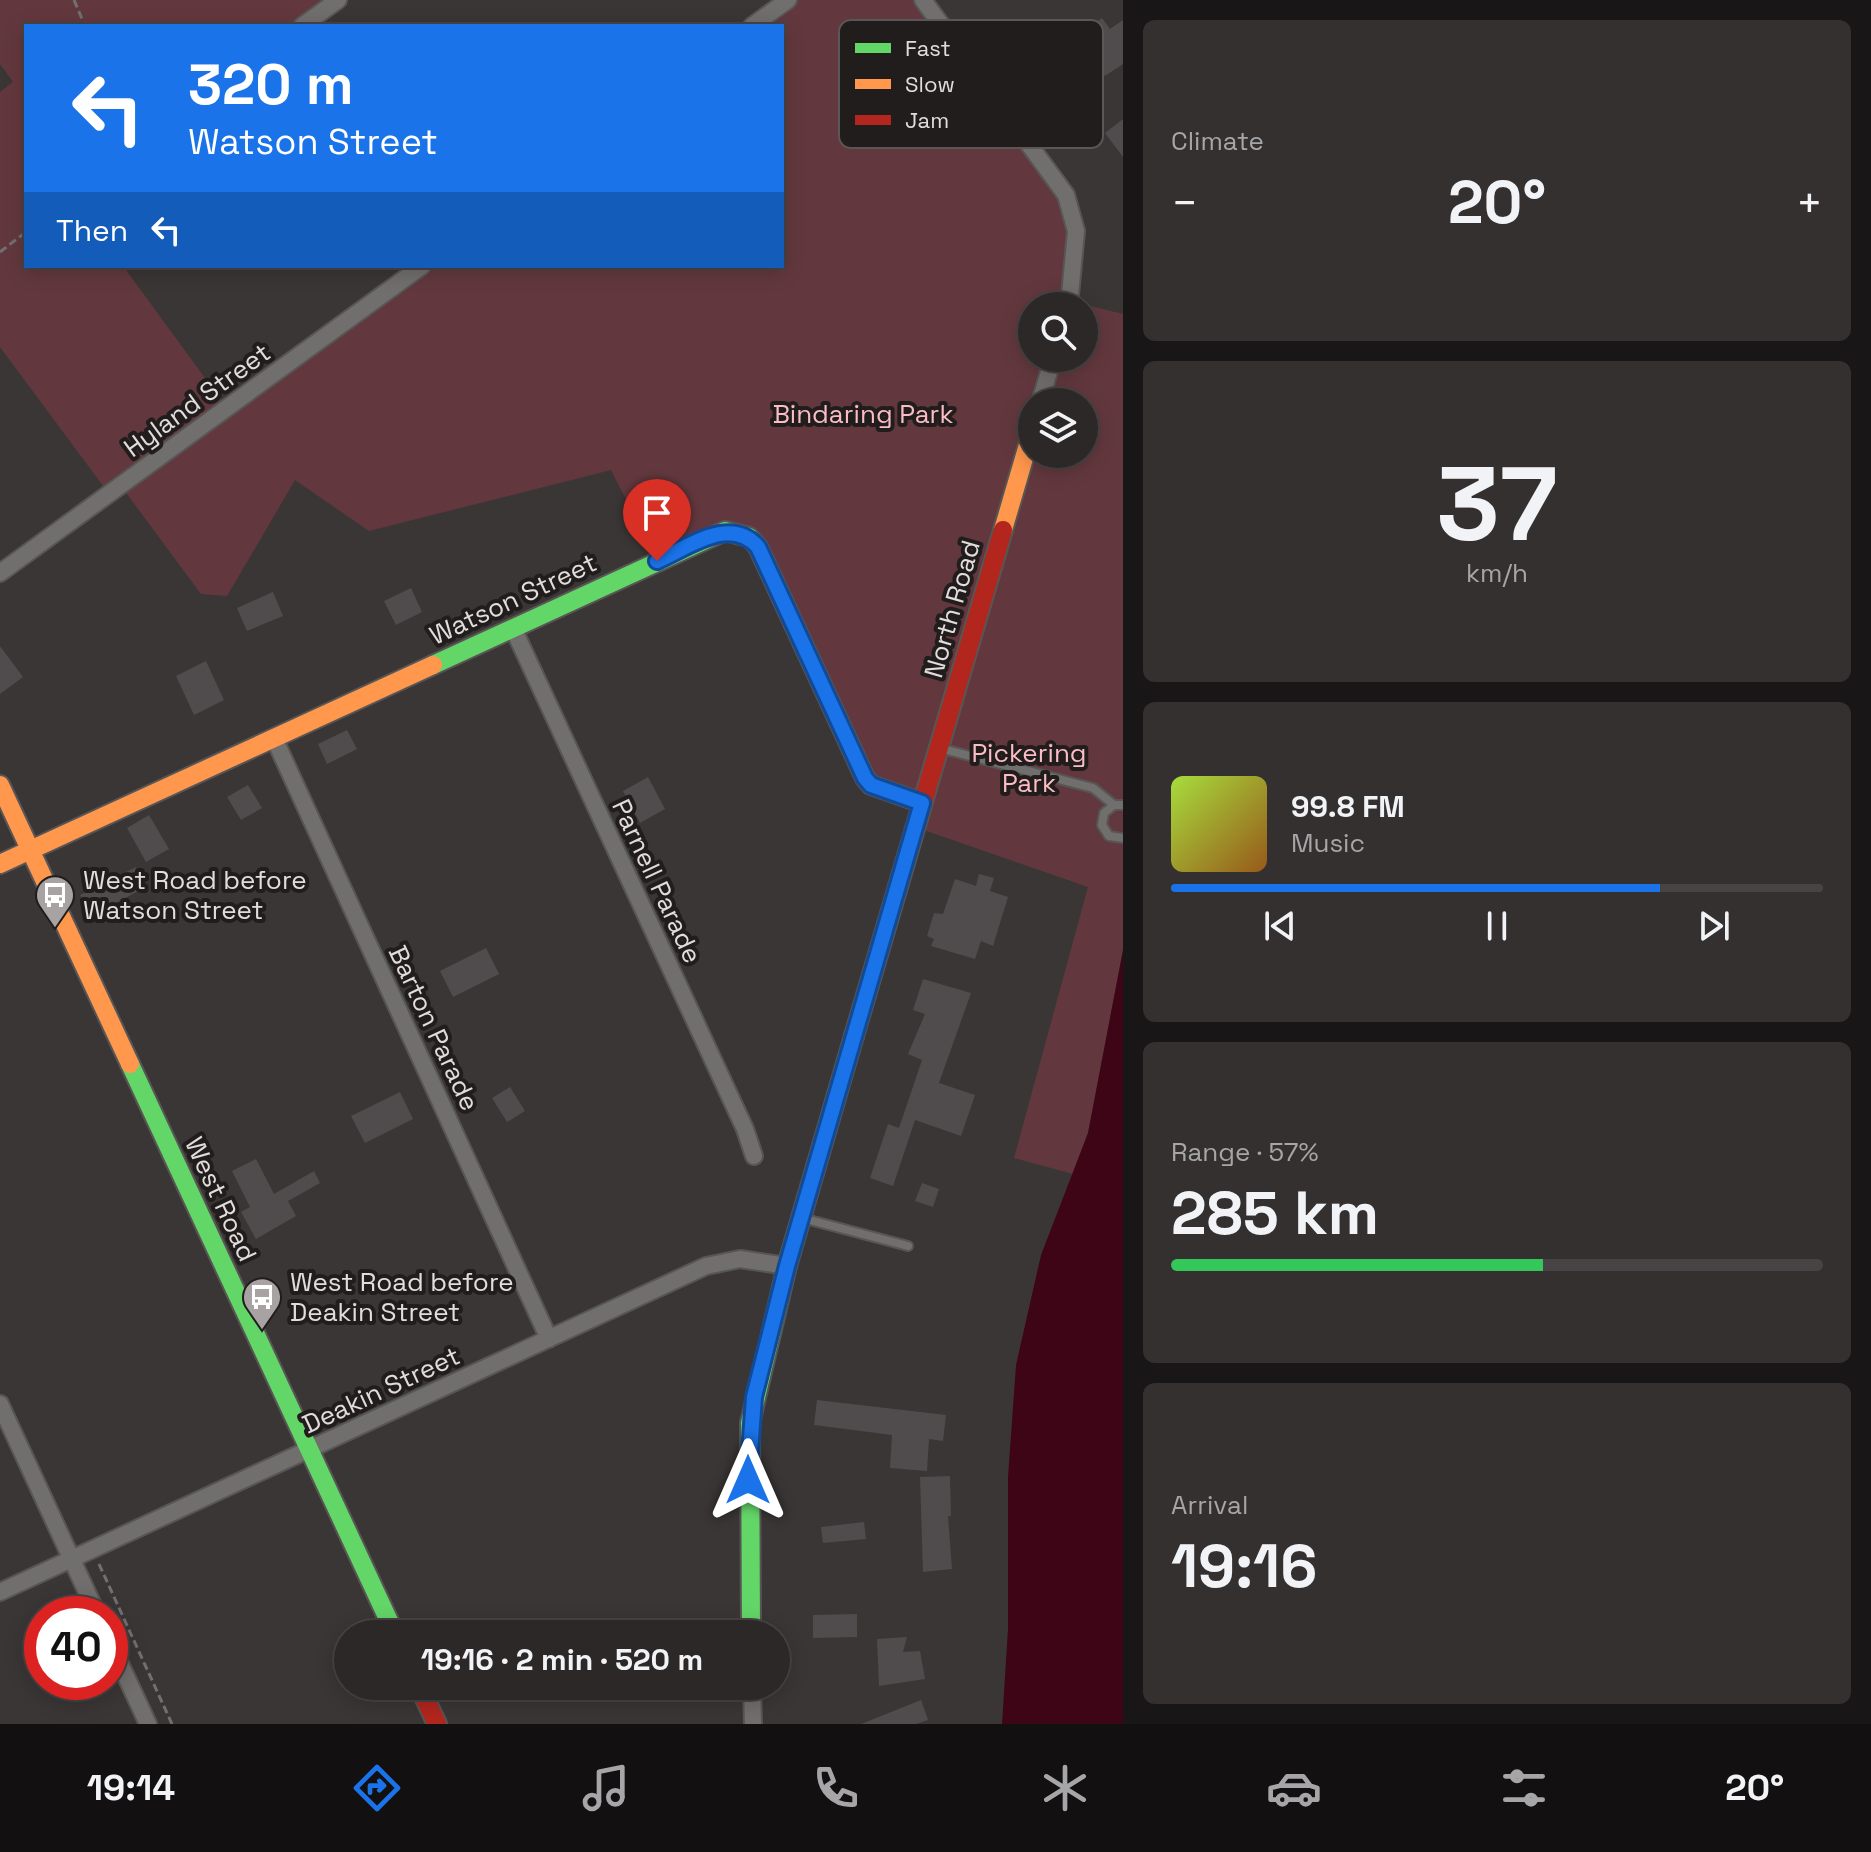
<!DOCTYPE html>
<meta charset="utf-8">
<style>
body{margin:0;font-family:"Space Grotesk",sans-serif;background:#343030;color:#f1f3f6;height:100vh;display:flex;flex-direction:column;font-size:30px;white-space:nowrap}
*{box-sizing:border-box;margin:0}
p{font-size:26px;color:#a6a6a8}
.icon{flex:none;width:44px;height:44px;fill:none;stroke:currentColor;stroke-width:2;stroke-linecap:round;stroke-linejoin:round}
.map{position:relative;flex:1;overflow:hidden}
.details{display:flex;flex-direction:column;gap:20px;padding:20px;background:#181616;width:748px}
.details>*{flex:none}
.hud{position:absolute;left:24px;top:24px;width:760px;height:244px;border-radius:0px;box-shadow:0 4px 20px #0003,0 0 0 2px #484445;background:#1a73e8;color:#fff;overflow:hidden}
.fabs{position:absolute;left:1018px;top:292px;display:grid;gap:16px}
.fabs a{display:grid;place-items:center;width:80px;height:80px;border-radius:50%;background:#2c2828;box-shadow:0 4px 20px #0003,0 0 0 2px #484445;font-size:40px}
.speed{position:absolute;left:24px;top:1596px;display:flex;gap:16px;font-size:40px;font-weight:700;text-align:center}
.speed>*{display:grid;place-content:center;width:104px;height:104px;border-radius:50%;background:#2c2828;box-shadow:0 4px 20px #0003,0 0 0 2px #484445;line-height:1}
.speed .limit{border:12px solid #d22;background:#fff;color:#111}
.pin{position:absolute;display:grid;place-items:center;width:68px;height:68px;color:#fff;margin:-82px -34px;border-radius:50% 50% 50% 0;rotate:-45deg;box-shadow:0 0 8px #0007}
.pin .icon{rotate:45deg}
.me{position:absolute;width:88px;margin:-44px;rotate:0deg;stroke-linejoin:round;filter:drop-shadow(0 0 6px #0008)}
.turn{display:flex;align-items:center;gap:28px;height:168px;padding:0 32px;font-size:36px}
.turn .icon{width:104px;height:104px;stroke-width:2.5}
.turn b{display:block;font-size:56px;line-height:68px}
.then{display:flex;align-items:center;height:76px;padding:0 32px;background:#0003;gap:16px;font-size:30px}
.big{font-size:60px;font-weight:800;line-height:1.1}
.details .widget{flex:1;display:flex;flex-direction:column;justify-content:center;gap:12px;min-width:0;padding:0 28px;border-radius:12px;background:#343030}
.details .dial{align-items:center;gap:0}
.dial b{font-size:104px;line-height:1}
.song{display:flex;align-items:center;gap:24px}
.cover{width:96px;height:96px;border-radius:12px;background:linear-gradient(135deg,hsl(80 70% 55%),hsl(30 70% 35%))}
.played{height:8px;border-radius:4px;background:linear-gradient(90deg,#1a73e8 75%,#484445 75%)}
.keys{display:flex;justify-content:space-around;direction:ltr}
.heat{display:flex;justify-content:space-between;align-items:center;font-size:44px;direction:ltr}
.charge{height:12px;border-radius:6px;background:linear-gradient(90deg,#34c759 57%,#484445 0)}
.trip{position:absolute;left:334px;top:1620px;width:456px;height:80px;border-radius:40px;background:#2c2828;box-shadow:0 4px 20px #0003,0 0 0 2px #484445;font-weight:800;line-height:80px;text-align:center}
.menu{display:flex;height:128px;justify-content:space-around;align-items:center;background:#121010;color:#a6a6a8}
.menu .icon{width:56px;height:56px}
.menu .on{color:#1a73e8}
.menu b{font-size:36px;color:#f1f3f6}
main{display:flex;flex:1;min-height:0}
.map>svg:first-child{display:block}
.green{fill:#62383e;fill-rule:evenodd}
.water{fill:#3e0516}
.building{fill:#504b4c}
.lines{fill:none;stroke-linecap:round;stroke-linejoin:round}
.lane-casing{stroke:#585555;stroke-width:12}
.street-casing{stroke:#585555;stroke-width:20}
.fast-casing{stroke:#585555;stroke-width:22}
.slow-casing{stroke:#585555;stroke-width:22}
.jam-casing{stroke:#585555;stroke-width:22}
.path{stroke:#716f6f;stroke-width:3;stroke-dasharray:8 4;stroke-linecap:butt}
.lane{stroke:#716e6e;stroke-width:8}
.street{stroke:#716e6e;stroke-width:16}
.fast{stroke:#63d668;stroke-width:18}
.slow{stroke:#ff974d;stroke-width:18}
.jam{stroke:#b3261e;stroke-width:18}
.route-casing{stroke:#114b97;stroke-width:20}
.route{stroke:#1a73e8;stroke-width:14}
.labels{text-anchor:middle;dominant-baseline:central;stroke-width:8;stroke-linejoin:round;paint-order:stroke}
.street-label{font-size:26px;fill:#e2dcdd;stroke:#211d1d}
.park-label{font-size:26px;fill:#fbbcc4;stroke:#211d1d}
.poi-label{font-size:26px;fill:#e2dcdd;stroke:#211d1d;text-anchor:start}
.key{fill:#211d1d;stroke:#5b5657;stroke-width:2}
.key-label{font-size:22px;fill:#e2dcdd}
</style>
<main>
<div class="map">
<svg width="1123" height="1724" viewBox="0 0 1123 1724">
<rect width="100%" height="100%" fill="#3b3636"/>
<path class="green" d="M0 0H338L302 26H26V266H123L227 408 422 266H782V26H752L788 0H923L1074 217 1070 301 1123 314V950L1088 1133 1073 1174 1014 1158 1088 887 915 827 922 803 871 785 749 537 657 561 611 470 369 531 295 480 227 596 201 594 121 486 109 494 0 347V92L13 82 0 64ZM1032 306H1084V358H1032ZM1032 402H1084V454H1032Z"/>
<path class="water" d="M1123 950V1724H1002L1008 1629V1477L1016 1365 1041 1255 1088 1133Z"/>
<path class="building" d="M1102 18 1110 29 1123 20V64L1105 76 1076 36Z
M1123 119V157L1105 133Z
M411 588 422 612 396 625 384 601Z
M273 592 283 616 247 631 237 608Z
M0 646 23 677 0 694Z
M206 661 224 700 194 715 176 676Z
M347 730 357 749 327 764 318 744Z
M648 777 665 809 640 823 623 791Z
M248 785 262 808 241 820 227 797Z
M149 815 169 849 146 862 127 828Z
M136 867 146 887 91 916 80 895Z
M979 874 994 878 990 891 1008 897 993 946 981 941 975 959 931 946 934 939 927 936 934 913 943 914 955 879 976 886Z
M486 948 499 974 453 997 440 971Z
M923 979 971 993 939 1083 975 1095 961 1136 915 1120 893 1186 870 1178 888 1124 899 1128 922 1060 908 1054 925 1014 913 1010Z
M510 1087 525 1111 507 1122 492 1098Z
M400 1092 413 1119 365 1143 351 1116Z
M256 1159 274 1194 314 1171 320 1183 288 1201 296 1216 256 1239 241 1212 250 1207 232 1171Z
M922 1183 939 1189 933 1207 915 1201Z
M817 1400 946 1415 943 1441 929 1439 927 1471 890 1468 892 1435 814 1425Z
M950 1476 951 1516H948L952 1569 923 1572 920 1477Z
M864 1522 866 1539 823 1543 821 1527Z
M857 1614V1637L813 1638V1615Z
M907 1637 903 1652 920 1651 925 1679 879 1686 877 1639Z
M921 1700 928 1720 916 1724H861Z"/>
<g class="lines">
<g class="lane-casing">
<path id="lane" d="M943 749 1093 788 1114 805H1123
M1114 805 1104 813 1102 825 1109 836 1123 838
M802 1218 908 1246"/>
</g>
<g class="street-casing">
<path id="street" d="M923 0 1066 195 1076 231 1069 306
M302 26 338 0
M752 26 788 0
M1040 402 1053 358
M0 573 422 266
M513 628 745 1129 754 1156
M274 738 549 1339
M0 1404 97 1614
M0 1592 706 1266 740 1259 787 1266
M110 1642 148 1724
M752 1686 753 1724"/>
</g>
<g class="fast-casing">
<path id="fast" d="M433 665 725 531 749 537 758 547 865 778 871 785 922 803
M130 1064 395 1634
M751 1634 750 1423 787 1266 854 1036"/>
</g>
<g class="slow-casing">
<path id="slow" d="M1003 530 1032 431
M0 785 130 1064
M0 864 433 665"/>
</g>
<g class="jam-casing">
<path id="jam" d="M854 1036 1003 530
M419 1686 437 1724"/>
</g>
<path class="path" d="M74 0 85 26
M0 252 26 232
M99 1564 172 1724"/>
<use href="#lane" class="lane"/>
<use href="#street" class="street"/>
<use href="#fast" class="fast"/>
<use href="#slow" class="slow"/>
<use href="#jam" class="jam"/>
</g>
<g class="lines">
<g class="route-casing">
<path id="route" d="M657 561C689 547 730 515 758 547L865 778 871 785 922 803 787 1266 754 1397 748 1480"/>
</g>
<use href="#route" class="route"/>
</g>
<defs>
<g id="bus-pin" transform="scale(2)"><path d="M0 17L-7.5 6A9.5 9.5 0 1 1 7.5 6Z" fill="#a8a2a3" stroke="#211d1d"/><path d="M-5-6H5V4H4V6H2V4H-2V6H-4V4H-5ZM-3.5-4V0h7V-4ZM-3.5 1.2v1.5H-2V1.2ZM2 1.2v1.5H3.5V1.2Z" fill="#fff"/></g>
</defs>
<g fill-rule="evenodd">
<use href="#bus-pin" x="55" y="895"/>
<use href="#bus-pin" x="262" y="1297"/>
</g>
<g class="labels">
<g class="street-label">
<text transform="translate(197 400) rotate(-36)">Hyland Street</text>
<text transform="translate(513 599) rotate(-25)">Watson Street</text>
<text transform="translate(952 609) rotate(-74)">North Road</text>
<text transform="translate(657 881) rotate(65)">Parnell Parade</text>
<text transform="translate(434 1028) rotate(65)">Barton Parade</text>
<text transform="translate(221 1199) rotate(65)">West Road</text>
<text transform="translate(381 1390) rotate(-25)">Deakin Street</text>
</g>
<g class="park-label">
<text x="863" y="414">Bindaring Park</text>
<text x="1029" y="753">Pickering<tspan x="1029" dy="30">Park</tspan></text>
</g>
<g class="poi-label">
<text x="83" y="880">West Road before<tspan x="83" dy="30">Watson Street</tspan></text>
<text x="290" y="1282">West Road before<tspan x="290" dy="30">Deakin Street</tspan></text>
</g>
</g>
<rect x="839" y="20" width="264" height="128" rx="12" class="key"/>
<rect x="855" y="43" width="36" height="10" fill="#63d668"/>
<rect x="855" y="79" width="36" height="10" fill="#ff974d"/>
<rect x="855" y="115" width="36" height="10" fill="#b3261e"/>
<g class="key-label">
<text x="905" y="56">Fast</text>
<text x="905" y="92">Slow</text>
<text x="905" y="128">Jam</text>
</g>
</svg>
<div class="fabs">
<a><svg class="icon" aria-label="search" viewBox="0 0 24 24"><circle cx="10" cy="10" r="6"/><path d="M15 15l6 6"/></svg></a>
<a><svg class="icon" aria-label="layers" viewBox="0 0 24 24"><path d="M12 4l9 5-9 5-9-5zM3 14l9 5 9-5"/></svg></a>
</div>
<div class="speed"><div class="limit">40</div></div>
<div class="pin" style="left:657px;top:561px;background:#d93025"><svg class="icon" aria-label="arrive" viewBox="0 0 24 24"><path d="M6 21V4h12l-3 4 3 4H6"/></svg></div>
<svg class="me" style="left:748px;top:1480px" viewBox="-20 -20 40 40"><path d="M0-17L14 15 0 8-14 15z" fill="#1a73e8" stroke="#fff" stroke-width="4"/></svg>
<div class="trip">19:16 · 2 min · 520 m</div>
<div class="hud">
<div class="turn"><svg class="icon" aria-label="left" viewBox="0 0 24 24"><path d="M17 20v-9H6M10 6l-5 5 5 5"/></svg><div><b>320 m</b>Watson Street</div></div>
<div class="then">Then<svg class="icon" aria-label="left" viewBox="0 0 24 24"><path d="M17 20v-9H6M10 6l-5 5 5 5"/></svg></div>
</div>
</div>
<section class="details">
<div class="widget"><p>Climate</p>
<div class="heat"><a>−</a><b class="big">20°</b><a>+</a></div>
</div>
<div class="widget dial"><b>37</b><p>km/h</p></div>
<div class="widget">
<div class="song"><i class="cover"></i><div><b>99.8 FM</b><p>Music</p></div></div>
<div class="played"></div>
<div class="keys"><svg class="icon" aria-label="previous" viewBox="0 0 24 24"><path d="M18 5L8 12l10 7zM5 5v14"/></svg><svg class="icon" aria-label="pause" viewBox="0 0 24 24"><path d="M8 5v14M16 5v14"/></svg><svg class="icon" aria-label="next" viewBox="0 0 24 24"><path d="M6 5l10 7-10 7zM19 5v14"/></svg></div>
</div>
<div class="widget"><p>Range · 57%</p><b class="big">285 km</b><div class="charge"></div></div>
<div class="widget"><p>Arrival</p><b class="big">19:16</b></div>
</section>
</main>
<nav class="menu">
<b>19:14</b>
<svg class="icon on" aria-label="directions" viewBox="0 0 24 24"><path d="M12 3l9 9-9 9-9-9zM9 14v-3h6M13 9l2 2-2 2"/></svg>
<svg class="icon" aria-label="music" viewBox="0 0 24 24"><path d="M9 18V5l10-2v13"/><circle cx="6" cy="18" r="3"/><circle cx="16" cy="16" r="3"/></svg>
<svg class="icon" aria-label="phone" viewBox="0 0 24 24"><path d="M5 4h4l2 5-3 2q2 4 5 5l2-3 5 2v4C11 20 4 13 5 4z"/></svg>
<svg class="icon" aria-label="climate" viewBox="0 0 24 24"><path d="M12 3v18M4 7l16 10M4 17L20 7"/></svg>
<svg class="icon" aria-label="car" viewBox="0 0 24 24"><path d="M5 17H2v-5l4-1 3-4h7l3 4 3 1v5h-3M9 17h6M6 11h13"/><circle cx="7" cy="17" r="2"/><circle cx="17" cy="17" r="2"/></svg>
<svg class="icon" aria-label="filters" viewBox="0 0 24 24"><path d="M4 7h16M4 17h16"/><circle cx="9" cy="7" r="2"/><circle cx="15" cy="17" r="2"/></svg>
<b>20°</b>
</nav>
